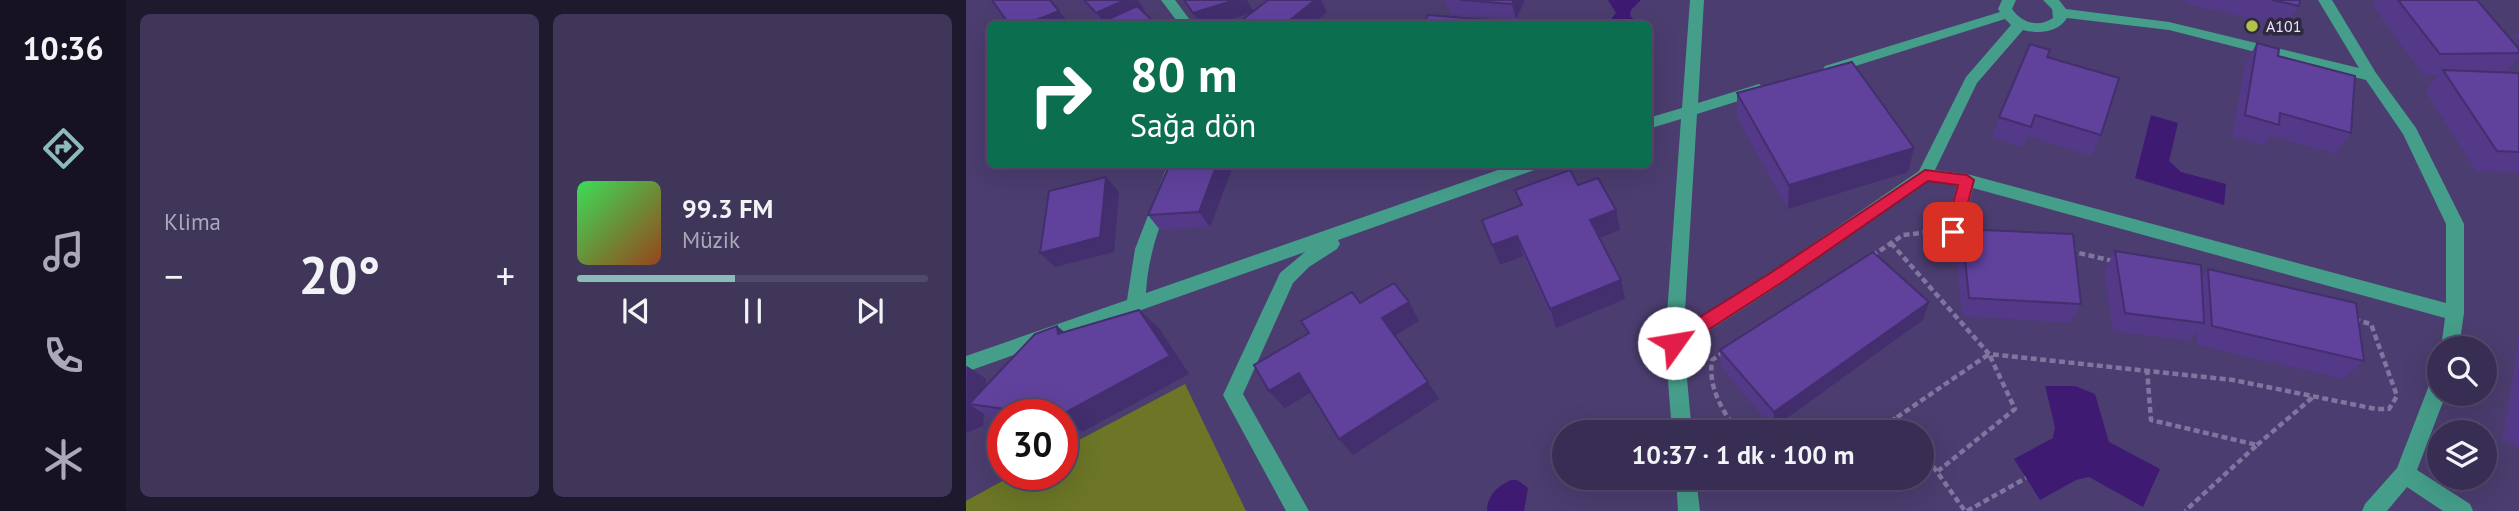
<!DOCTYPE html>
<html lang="tr">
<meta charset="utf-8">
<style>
body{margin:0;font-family:"PT Sans",sans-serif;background:#3f365a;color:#f1f3f6;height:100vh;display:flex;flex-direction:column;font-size:26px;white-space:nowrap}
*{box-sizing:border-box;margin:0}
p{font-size:23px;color:#aba8b8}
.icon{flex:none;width:38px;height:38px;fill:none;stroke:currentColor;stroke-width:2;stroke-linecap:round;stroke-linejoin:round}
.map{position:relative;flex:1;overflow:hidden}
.panel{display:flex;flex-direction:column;gap:14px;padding:14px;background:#1f192e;width:840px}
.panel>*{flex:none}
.guide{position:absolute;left:21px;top:21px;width:665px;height:147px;border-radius:10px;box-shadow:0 7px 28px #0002,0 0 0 2px #524a6a;background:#0b6e4f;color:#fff;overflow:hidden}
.buttons{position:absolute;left:1461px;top:336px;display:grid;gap:14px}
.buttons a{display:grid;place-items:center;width:70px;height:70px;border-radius:50%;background:#382e53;box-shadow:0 7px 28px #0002,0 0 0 2px #524a6a;font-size:35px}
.speed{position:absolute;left:21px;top:399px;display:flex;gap:14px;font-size:35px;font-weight:700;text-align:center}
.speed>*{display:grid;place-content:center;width:91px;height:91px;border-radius:50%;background:#382e53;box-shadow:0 7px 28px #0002,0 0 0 2px #524a6a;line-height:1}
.speed .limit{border:10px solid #d22;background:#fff;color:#111}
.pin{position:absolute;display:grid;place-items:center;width:60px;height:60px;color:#fff;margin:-30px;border-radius:14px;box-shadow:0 4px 10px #0006}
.me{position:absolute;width:77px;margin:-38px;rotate:58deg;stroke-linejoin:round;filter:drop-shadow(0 0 5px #0008)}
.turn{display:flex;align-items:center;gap:24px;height:147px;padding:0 28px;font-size:32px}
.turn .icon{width:91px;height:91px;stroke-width:2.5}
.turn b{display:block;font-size:49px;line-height:60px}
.big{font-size:52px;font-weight:700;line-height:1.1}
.panel .card{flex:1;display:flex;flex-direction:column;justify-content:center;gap:10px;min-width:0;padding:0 24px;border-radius:10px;background:#3f365a}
.song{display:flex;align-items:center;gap:21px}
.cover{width:84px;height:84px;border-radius:10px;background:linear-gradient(135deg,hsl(130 70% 55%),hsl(20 70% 35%))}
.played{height:7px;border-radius:4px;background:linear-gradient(90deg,#8bbbb9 45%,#524a6a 45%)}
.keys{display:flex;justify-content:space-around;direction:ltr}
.heat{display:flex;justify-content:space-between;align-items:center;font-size:38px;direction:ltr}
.panel .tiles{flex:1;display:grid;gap:14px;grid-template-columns:repeat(2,1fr)}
.trip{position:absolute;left:586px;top:420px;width:382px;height:70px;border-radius:35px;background:#382e53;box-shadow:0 7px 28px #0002,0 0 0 2px #524a6a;font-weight:700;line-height:70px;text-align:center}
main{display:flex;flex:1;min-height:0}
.tabs{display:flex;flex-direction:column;width:126px;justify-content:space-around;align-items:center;background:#161221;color:#aba8b8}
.tabs .icon{width:49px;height:49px}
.tabs .on{color:#8bbbb9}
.tabs b{font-size:32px;color:#f1f3f6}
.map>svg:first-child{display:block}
.green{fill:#6c7626}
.water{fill:#3e1a73}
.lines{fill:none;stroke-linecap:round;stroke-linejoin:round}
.path{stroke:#80759e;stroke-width:4.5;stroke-dasharray:6 3.5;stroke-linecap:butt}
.minor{fill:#459e8a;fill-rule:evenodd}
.wall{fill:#533987}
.shaded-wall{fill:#432e6e}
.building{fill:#60429d;stroke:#432e6e;stroke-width:2}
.route{fill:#e11d48;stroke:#92132f;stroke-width:2}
.poi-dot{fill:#b3c24b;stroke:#2f2940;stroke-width:2.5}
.labels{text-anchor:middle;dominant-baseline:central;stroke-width:7;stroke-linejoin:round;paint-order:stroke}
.far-poi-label{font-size:16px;fill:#eae5fd;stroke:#2f2940;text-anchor:start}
</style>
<main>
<nav class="tabs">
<b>10:36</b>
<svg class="icon on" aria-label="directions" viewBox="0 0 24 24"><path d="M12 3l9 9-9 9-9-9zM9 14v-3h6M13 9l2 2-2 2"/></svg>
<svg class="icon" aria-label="music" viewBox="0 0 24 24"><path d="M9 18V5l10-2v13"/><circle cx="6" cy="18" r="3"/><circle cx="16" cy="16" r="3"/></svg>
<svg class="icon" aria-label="phone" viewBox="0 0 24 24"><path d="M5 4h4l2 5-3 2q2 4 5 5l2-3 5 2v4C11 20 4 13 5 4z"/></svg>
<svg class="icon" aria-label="climate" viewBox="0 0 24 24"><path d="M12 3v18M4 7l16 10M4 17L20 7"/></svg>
</nav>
<section class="panel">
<div class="tiles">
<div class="card"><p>Klima</p>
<div class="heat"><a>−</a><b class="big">20°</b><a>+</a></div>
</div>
<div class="card">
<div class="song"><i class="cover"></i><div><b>99.3 FM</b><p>Müzik</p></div></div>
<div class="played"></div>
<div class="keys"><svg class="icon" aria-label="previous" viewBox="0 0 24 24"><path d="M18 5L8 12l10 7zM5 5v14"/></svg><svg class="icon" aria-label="pause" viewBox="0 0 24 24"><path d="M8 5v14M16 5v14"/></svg><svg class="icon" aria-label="next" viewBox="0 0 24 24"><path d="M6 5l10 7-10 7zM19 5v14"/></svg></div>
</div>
</div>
</section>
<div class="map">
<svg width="1553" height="511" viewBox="0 0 1553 511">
<rect width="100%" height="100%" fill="#4b3d6f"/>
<path class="green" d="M219 384 280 511H0V501L49 474H96V449Z"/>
<path class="water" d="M642 0H675L665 10 664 16 673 24H641L650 13Z
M1185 115 1212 123 1203 161 1215 172 1260 184 1258 205 1169 178Z
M1079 386H1109L1129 394 1143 442 1194 469 1177 507 1123 477 1110 480 1074 500 1048 459 1087 438 1089 427Z
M545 480H551L562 488 558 511H521C521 496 531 486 545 480Z"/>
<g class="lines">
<path class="path" d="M925 243 1023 354 1267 380 1410 409H1423L1431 396 1405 324 1390 320
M1104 251 1147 261
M906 256 937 235 964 232
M758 352 746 360C742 388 756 410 772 432
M1181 369 1185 420 1291 445 1219 511
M909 432 930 418
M941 432 930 418 1023 354 1049 409 972 471
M1291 445 1347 397
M956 451 999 511
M808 478 825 484 842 478
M1001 511 1060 478"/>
<path class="minor" d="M195 0H209L227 24H213Z
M724 0H738L732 103 793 84 800 89 798 93 731 114 718 327 803 274 953 171 1000 77 1045 25 1039 19 864 74 857 69 859 66 1034 12 1032 9 1036 0H1050L1046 9C1056 23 1072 28 1087 18L1086 9 1077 0H1093L1100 9 1203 22 1393 68 1352 0H1366L1410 73 1450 128 1498 224V313L1493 348H1475L1479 318 1007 188 996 232 993 237H981L978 232 991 185 962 181 815 284 718 347 726 432H706L699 343 715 119 682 129V118L716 108ZM1101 18 1203 30 1400 80 1437 134 1480 224V303L1001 174 969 170 1011 83 1057 30C1072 34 1092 33 1101 18Z
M202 164H218C201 206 182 248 180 293L549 164H576L574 168 372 240 374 244 371 249 343 267 327 283 277 394 343 511H320L257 395 314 273 339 252 0 372V356L161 300 169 249Z
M1474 375V394H1480L1451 470 1504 504 1507 511H1477L1441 487 1421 511H1396L1399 504 1431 468 1464 383 1467 377Z
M710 478H730L734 511H712Z"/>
</g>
<path class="wall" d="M116 0H172L179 11 136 23 123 9Z
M479 0H559L550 19 484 14Z
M1219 0H1334L1333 6 1320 27 1218 3Z
M1409 0H1511L1553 49V58L1540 72 1553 73V173L1510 171 1459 91 1473 75H1457L1406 5Z
M1553 32V40L1548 37Z
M1291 43 1312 56 1385 133 1369 154 1305 136 1298 145 1266 136 1279 64Z
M1082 57 1135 135 1126 156 1061 136 1057 147 1026 138 1033 117Z
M771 93 942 172 822 209 771 118Z
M204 164 244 227 194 230 182 215Z
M612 185 650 210 654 230 633 238 655 280 659 299 590 328 557 256 534 265 516 220 554 206 549 190Z
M996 229 1115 304 1104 323 996 316 989 249Z
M1149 251 1236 277 1242 269 1398 361 1377 379 1231 345 1230 332 1223 341 1147 331 1138 271Z
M957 320 807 428 755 367 754 350Z
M193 328 223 374 116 432 96 430V415H37V422L30 421 18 414 17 426 0 433V366L20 379 19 387 98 332Z
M1553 339V448L1536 439Z"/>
<path class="shaded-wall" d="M159 0H172L179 11 150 24H139L130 13Z
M269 0H281L288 12 250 24H234L227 13Z
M349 0H355L361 12 346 24H319Z
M548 0H559L550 19 546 4Z
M93 11 104 24H60Z
M948 148 942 172 822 209 823 185Z
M251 164H268L244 227 233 212Z
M140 177 153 192 148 252 89 267 74 253Z
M650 210 654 230 628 240 624 220Z
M551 236 557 256 534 265 526 245Z
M655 280 659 299 590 328 584 309Z
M443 302 453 321 428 336 416 318Z
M963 302 957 320 807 428 808 412Z
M173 310 193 328 223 374 116 432 96 419V415H95Z
M91 326 113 344 92 334Z
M1 366 20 379 18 406 3 404 18 414 17 426 0 433Z
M333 373 347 391 319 408 303 391Z
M462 382 473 399 387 455 373 439Z"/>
<path class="building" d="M26 0H84L93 11 60 24H43Z
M118 0H159L130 13Z
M218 0H269L227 13Z
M302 0H349L319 24H271Z
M494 0H548L546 4Z
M1306 0H1334L1333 6Z
M1432 0H1511L1553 49V53L1474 54Z
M171 6 190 24H132Z
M462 15 534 21 533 24H457Z
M1291 43 1313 49 1312 56 1389 76 1385 133 1314 113 1313 125 1279 115Z
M1064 44 1084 50 1081 57 1153 78 1135 135 1069 115 1065 127 1033 117Z
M886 62 948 148 823 185 771 93Z
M1477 70 1553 73V152L1531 151Z
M204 164H251L233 212 182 215Z
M604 170 612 185 632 178 650 210 624 220 655 280 584 309 551 236 526 245 516 220 556 205 549 190Z
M140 177 134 237 74 253 83 191Z
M996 229 1107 234 1115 304 1003 298Z
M1149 251 1235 265 1238 323 1159 313Z
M907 252 963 302 808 412 754 350Z
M1242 269 1390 303 1398 361 1246 326Z
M428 283 443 302 416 318 462 382 373 439 333 373 303 391 288 365 343 333 335 321 386 292 394 303Z
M173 310 204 356 95 415H83L3 404 69 334 91 326 92 334Z"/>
<path class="route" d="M959 170 1001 175 1008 180 993 237 987 239 979 232 992 185 962 181 815 283 714 348 708 350 702 348 699 343 702 337 803 274Z"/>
<circle class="poi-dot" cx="1286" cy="26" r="7"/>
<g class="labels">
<g class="far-poi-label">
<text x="1300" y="26">A101</text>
</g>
</g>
</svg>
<div class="buttons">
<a><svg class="icon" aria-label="search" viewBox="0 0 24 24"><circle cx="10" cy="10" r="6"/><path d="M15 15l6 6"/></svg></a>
<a><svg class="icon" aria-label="layers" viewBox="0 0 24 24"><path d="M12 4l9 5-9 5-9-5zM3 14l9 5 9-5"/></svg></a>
</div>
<div class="speed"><div class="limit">30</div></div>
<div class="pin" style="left:987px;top:232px;background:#d93025"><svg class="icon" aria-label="arrive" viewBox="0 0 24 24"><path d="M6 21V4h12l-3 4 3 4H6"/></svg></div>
<svg class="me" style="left:708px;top:343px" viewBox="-20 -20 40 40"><circle r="19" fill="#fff"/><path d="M0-13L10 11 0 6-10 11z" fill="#e11d48"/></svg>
<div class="trip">10:37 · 1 dk · 100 m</div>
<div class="guide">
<div class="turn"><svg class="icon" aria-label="right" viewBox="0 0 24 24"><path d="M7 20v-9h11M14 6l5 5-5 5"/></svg><div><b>80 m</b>Sağa dön</div></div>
</div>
</div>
</main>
